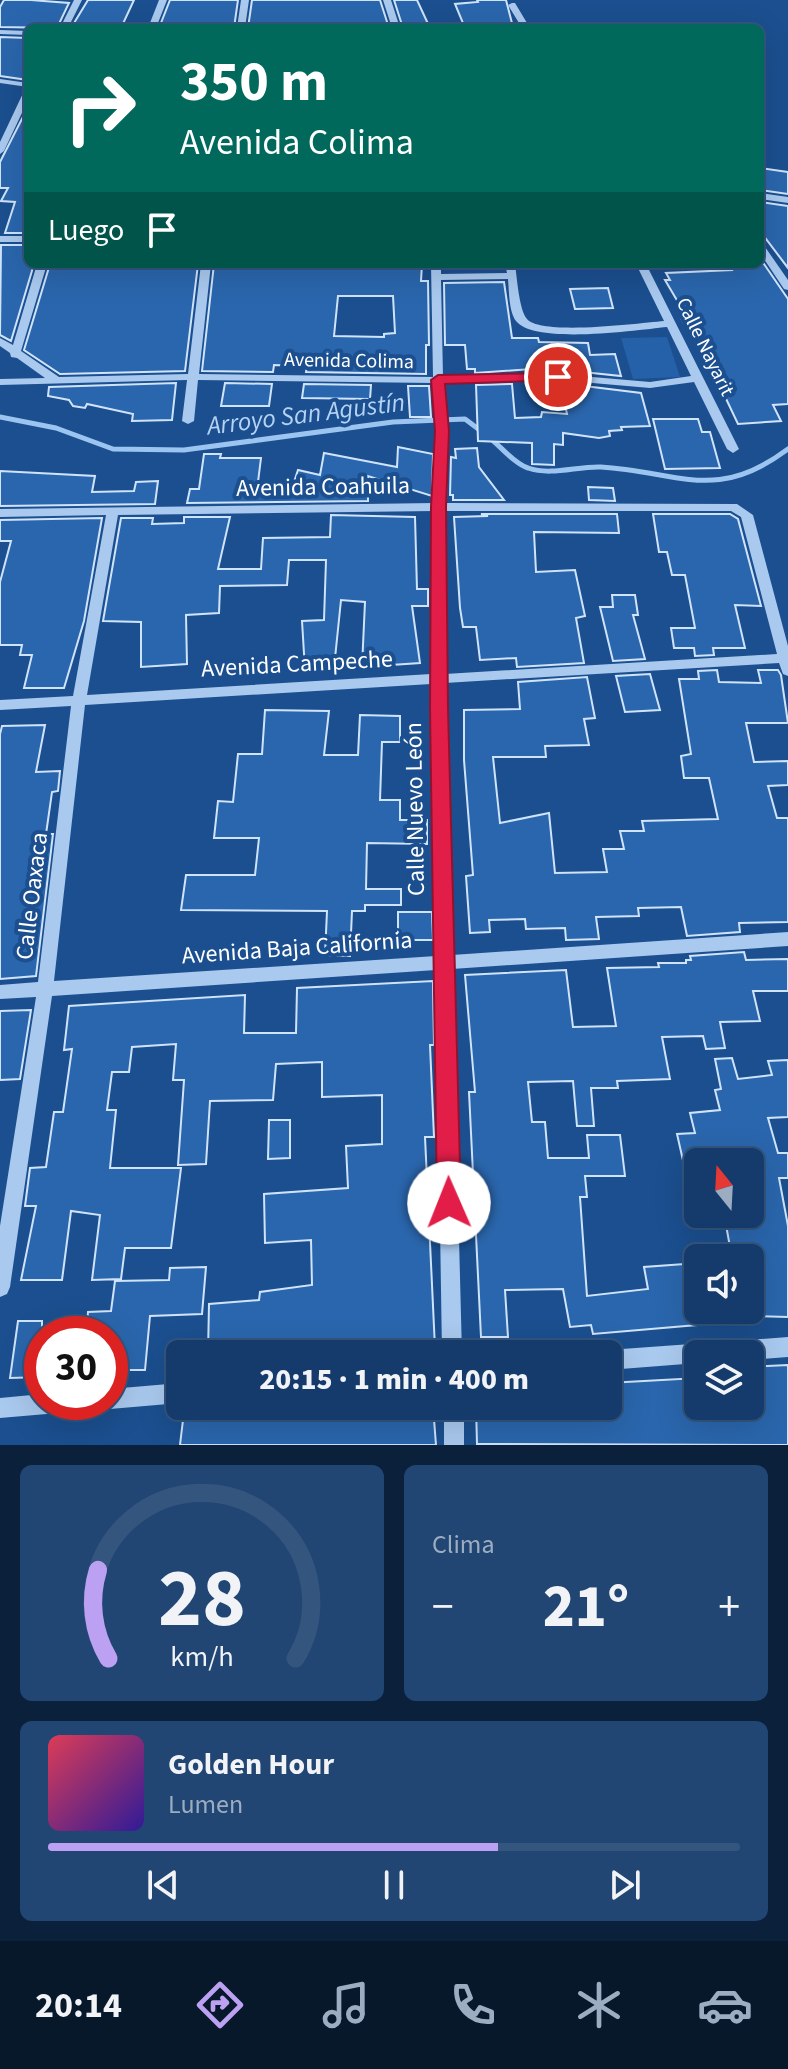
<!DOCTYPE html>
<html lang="es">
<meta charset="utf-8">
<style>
body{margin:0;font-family:"Source Sans 3",sans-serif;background:#214673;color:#f1f3f6;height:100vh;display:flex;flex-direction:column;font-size:30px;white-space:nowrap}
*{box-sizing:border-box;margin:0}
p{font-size:26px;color:#9dadc1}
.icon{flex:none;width:44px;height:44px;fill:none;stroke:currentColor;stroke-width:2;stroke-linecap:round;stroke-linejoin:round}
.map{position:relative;height:1445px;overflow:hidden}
.panel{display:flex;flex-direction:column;gap:20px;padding:20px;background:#0b203b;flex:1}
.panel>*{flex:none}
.banner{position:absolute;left:24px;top:24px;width:740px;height:244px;border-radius:12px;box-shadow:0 8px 32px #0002,0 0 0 2px #33557e;background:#00695c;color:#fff;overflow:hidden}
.needle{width:52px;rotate:342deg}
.fabs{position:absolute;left:684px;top:1148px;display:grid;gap:16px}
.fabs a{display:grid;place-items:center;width:80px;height:80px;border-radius:12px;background:#143b6b;box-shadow:0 8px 32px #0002,0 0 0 2px #33557e;font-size:40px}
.speed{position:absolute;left:24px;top:1316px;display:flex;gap:16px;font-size:40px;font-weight:700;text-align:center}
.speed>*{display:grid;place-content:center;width:104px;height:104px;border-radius:50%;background:#143b6b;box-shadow:0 8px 32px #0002,0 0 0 2px #33557e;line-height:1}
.speed .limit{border:12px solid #d22;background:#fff;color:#111}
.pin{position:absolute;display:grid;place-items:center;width:68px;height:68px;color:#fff;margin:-34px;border:4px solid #fff;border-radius:50%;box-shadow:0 2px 8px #0007}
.me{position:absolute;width:88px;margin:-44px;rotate:359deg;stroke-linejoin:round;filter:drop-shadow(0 0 6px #0008)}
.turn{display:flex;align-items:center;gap:28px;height:168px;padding:0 24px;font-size:36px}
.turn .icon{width:104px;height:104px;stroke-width:2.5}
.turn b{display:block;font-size:56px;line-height:68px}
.then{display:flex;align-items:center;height:76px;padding:0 24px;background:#0003;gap:16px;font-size:30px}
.big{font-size:60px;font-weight:800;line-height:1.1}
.panel .widget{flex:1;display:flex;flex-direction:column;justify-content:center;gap:12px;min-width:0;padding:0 28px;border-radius:12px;background:#214673}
.panel .dial{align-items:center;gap:0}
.dial svg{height:208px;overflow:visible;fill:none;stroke:#33557e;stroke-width:7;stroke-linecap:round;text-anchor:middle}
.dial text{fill:#f1f3f6;stroke:none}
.song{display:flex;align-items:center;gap:24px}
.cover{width:96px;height:96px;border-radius:12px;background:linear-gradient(135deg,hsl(350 70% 55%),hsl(250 70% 35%))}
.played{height:8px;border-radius:4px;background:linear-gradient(90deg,#bca0f2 65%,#33557e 65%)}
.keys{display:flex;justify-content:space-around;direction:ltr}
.heat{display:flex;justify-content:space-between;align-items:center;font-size:44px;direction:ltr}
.panel .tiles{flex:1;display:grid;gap:20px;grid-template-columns:1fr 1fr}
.widget:last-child{grid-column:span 2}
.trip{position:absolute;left:166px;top:1340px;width:456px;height:80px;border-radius:12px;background:#143b6b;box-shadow:0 8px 32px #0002,0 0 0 2px #33557e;font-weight:800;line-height:80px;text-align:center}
.menu{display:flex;height:128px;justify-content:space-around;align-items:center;background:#08182b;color:#9dadc1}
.menu .icon{width:56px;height:56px}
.menu .selected{color:#bca0f2}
.menu b{font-size:36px;color:#f1f3f6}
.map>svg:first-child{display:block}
.green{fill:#2461a8}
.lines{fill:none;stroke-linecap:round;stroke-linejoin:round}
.stream{stroke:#9cc4f0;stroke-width:5}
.building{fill:#2a66ad;stroke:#cfe3fa;stroke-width:2;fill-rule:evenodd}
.minor{fill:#a9c9ee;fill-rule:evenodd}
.route{fill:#e11d48;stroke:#92132f;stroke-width:2}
.labels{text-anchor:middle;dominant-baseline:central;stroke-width:8;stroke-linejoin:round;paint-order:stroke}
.far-street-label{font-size:20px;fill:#fff;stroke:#1b4f8f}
.street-label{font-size:24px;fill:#fff;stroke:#1b4f8f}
.water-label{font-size:26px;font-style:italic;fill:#b5d3f5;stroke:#1b4f8f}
</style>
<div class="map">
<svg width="788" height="1445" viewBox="0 0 788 1445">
<rect width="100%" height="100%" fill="#1b4f8f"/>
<path class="green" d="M667 337 680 377 633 379 621 338Z"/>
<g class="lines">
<path class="stream" d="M0 417 56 428 113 449 184 450 393 422 465 419 481 431
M490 438C501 447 515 464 528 468 552 476 577 466 601 467 680 472 716 503 788 449"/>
</g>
<path class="building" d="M4 0H31L69 3 57 28 0 27V7Z
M88 0H134L121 28H71Z
M170 0H238L234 28H159Z
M252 0H380L389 28H248Z
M394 0H417L430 28H403Z
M477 0H506L513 27 465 28 455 4 478 2Z
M0 37 28 38V80L0 76Z
M28 107V233H5L15 202 1 201 8 188H0V162Z
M760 168 788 172V194L760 190Z
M760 202 788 206V268L760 231Z
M1 245H28V264H34L11 341 0 335Z
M50 264H198L185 371 60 374 24 350Z
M214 264H422L421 281H428L429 345H426V374L306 372 307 366 274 365 273 372 202 371ZM338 296H393L395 333 384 334V337L334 336Z
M730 264H764L788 299V404L773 405 781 421 738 424 710 365 682 320 688 319 665 280H670L666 273 732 270Z
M504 282 512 338H538L539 342 588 343 590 355 615 354 621 376 545 368 475 373V369H467L465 345H445L444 283Z
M608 288 613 308 575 309 570 289Z
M176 383 172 420 132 421 133 414 87 404 85 408 73 406 69 400 48 396 49 387Z
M225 383 272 384 269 406H221Z
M560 383 641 393 650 426 621 427 622 430 609 431 610 436 599 438 563 433V445L554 444V465L532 464V443L478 441 476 385 512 384 515 418 541 417 542 412 567 414Z
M304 384 371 385 370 399 302 398Z
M408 386H429L431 417H410Z
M653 419H698L702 432H710L720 468 665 469Z
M398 447 433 454 432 496 368 476V501L187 503 190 489H199L204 454H221L220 458H261L258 482H294L298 470 320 475 324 453 397 467Z
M477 448 479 467 504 500H453V495H450L451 457 456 458 455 449Z
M0 471 95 476 92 492 134 491 136 482 158 481 155 504 0 506Z
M588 487 613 488 615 501 589 500Z
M481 514H617L619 533 534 532 536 572 575 570 585 616 576 618 584 663 517 667 516 658 480 660 476 627H463L460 608 454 517 488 516Z
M653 514H730L738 519 761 606 735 605 745 648H713L714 655 695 656 694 648H674L671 628H695L685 575H672L667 552H659Z
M331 515 415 517 417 589H428V606H412L420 663 362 667 365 602 341 600 334 668 305 670 302 621 324 620 326 560H289L287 585 220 586 219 613 186 615 187 664 141 667V622L103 621 121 518H153L152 524 184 523V517H230L218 569H261L263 538 330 537Z
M102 518 84 621 64 688H24L32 655H20L22 645H0V582L11 541H0V520Z
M612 595H635L638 615H633L645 659 613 661 600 607H613Z
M717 670 719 682 761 683 758 670H778L781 675 788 723H746L754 762 788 761V785L768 786 777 818H788V922L739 923 740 932 687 936 681 907 638 908 639 916 596 917 599 939 566 940 565 928 526 929 525 919 489 920 490 932 470 933 466 876 473 875 464 760V710L520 709 518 682 587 677 595 718 584 719 589 745 545 746 546 757H493L500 823 549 813 555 873 607 872 603 849H624L620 831H644L642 821 718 819 709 778H684L681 756 691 754 679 679H699L698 671Z
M650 674 660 710 625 712 616 676Z
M265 710 329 711 324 755H358L360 715 400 716V742H382L380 800H400V820H427V844L367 843 366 889H401V905H365V911H352L350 956 325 955 327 911 181 910 186 875H255L259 838H214L218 801 233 802 238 754H262Z
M45 725 36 772 60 771 58 791 52 792 46 834H53L36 976 0 979V734L2 726Z
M398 912H432L433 940H398Z
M744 952 746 960 788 959V991H753L760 1021 720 1022 725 1048 706 1049 703 1036 662 1037 670 1079 617 1081 618 1088H591L594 1126H577L573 1081 528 1082 532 1122H545L548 1158H589L587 1135H620L625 1176H585L587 1197H580L587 1296 648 1289 644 1267 698 1263 697 1325 593 1334 591 1325 570 1327 563 1289 505 1290 508 1337H481L469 1092H475L465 975 566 970 573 1027 616 1026 607 968 659 967 658 963H686V960H691L690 956Z
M433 981 434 1045H430L434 1137H425L435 1348 312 1354H208L209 1304 259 1300 260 1292 312 1285 311 1240 265 1243 264 1194 348 1188 346 1146 382 1144V1095L322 1097V1062L276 1064 273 1100 210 1101 206 1164 178 1165 184 1080H173L176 1044 132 1047 129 1072H112L107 1110H116L110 1168H181L171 1248H125L121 1279 92 1280 100 1215 71 1211 62 1280H21L36 1206H25L30 1168 46 1167 54 1112H63L72 1049 64 1050 69 1006 245 995 244 1033H296L297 988Z
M31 1010 20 1079 0 1080V1011Z
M732 1058 738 1079 772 1075 768 1061 788 1060V1117L768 1118 778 1153H788V1178H779L788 1226V1317L750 1316V1258H732L724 1214H750V1162H698V1195L691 1196 677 1134 695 1133 690 1113 720 1110 715 1090 721 1089 715 1059Z
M269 1120H290V1158L268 1159Z
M206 1267 202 1314 150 1316 145 1370H110V1334H86L88 1312 111 1311 115 1281 169 1280 170 1268Z
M18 1321H42V1377L10 1378Z
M788 1365V1445L477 1444 476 1406H608V1383L698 1378V1406H750V1367Z
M339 1406H433L436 1445H180L183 1420H247L291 1415V1412L339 1409Z"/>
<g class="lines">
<path class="minor" d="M74 0H82L68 28H60Z
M159 0H167L156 28H148Z
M241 0H249L245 28H237Z
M383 0H391L400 28H392Z
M512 3H515L530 28H522L508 5Z
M0 30 28 31V35L0 34Z
M0 79 28 83V87L0 83Z
M25 89H28V100L4 151 0 154V142Z
M760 193 788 197V203L760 199Z
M0 236H28V242H0Z
M760 243 763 244 788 280V290L784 289 760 253Z
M37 264H47L21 351 59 377 188 374 201 264H211L199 374 433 377 431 264H441V274L507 273 505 264H515C517 277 519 310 527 319 541 336 640 323 664 321L636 264H646L739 449 733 453 727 449 694 382 650 388 558 380 444 383 448 431 447 503 737 504 753 515 788 646V676L783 674 779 663 445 683 452 955 788 932V946L452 969 462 1354H442L436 970 52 996 10 1287 7 1294 0 1297V1226L36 997 0 999V985L38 982 71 706 0 710V700L73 696 106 515 0 517V509L435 503 436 431 433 383 198 380 194 421 188 424 182 421 187 380 0 385V379L45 378 17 358 11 357 10 353 0 346V338L13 345ZM508 279C509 291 509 312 516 321 535 345 637 330 667 327L691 376 650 382 558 374 443 377 441 280ZM435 511 431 674 87 695 118 515ZM447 511H731L741 517 777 654 445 674ZM431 684 436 956 54 981 85 705Z
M788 1337V1357L750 1360V1354H698V1363L608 1370V1354H601L608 1350Z
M180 1383V1403L110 1409 103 1406 101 1402H110V1389Z
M42 1394V1402H80L77 1409 70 1412 0 1418V1398Z
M444 1406H464V1445H444Z"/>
</g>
<path class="route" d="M558 373 563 374V380L445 384 449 431 446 507 448 708 461 1203 457 1212 449 1215 441 1212 437 1203 430 708 431 507 435 431 431 380 438 375Z"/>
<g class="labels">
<g class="far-street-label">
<text transform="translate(705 347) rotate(64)">Calle Nayarit</text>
<text transform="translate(349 361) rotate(1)">Avenida Colima</text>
</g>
<g class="street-label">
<text transform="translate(323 487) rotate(-1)">Avenida Coahuila</text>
<text transform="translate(297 664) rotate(-3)">Avenida Campeche</text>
<text transform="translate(415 809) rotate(-91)">Calle Nuevo León</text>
<text transform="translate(32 896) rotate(-83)">Calle Oaxaca</text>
<text transform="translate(297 948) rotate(-4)">Avenida Baja California</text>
</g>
<g class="water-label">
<text transform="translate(306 414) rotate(-7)">Arroyo San Agustín</text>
</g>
</g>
</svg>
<div class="fabs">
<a><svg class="needle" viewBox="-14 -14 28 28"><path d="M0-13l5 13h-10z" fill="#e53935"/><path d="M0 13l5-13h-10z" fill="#9dadc1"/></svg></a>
<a><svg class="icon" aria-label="sound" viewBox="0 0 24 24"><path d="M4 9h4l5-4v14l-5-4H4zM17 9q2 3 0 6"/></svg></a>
<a><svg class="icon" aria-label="layers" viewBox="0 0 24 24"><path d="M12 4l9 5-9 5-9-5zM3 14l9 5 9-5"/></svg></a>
</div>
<div class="speed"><div class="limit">30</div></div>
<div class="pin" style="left:558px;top:377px;background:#d93025"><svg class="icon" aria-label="arrive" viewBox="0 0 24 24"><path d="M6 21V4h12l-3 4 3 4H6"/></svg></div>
<svg class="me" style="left:449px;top:1203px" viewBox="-20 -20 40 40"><circle r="19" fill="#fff"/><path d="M0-13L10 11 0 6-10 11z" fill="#e11d48"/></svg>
<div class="trip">20:15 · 1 min · 400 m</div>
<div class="banner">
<div class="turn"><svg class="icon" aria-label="right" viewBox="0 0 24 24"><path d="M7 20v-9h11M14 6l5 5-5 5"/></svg><div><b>350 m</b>Avenida Colima</div></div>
<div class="then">Luego<svg class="icon" aria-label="arrive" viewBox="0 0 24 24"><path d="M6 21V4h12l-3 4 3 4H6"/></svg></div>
</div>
</div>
<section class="panel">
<div class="tiles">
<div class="widget dial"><svg viewBox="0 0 100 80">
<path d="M14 69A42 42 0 1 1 86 69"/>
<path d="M14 69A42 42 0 0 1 10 35" stroke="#bca0f2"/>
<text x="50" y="56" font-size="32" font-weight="700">28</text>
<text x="50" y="72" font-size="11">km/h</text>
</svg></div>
<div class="widget"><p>Clima</p>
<div class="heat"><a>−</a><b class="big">21°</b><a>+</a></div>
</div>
<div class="widget">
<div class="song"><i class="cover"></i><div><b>Golden Hour</b><p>Lumen</p></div></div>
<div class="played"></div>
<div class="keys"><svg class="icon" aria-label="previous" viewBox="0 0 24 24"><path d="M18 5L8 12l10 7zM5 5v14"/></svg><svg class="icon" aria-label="pause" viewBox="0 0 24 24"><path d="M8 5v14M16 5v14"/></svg><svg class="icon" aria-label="next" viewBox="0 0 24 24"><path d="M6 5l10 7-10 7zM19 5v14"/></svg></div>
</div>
</div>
</section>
<nav class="menu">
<b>20:14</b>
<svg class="icon selected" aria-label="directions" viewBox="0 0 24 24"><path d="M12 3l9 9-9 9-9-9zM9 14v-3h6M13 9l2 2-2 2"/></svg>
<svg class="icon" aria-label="music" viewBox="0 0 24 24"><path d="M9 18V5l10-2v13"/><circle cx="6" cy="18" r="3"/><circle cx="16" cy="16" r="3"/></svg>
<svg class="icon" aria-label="phone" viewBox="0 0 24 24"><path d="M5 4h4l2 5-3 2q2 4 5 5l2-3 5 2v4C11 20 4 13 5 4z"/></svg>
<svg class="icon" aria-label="climate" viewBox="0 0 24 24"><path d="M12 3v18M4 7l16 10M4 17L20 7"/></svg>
<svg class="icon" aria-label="car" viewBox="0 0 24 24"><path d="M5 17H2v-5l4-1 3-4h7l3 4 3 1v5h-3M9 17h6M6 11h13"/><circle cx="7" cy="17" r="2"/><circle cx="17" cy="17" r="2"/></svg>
</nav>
